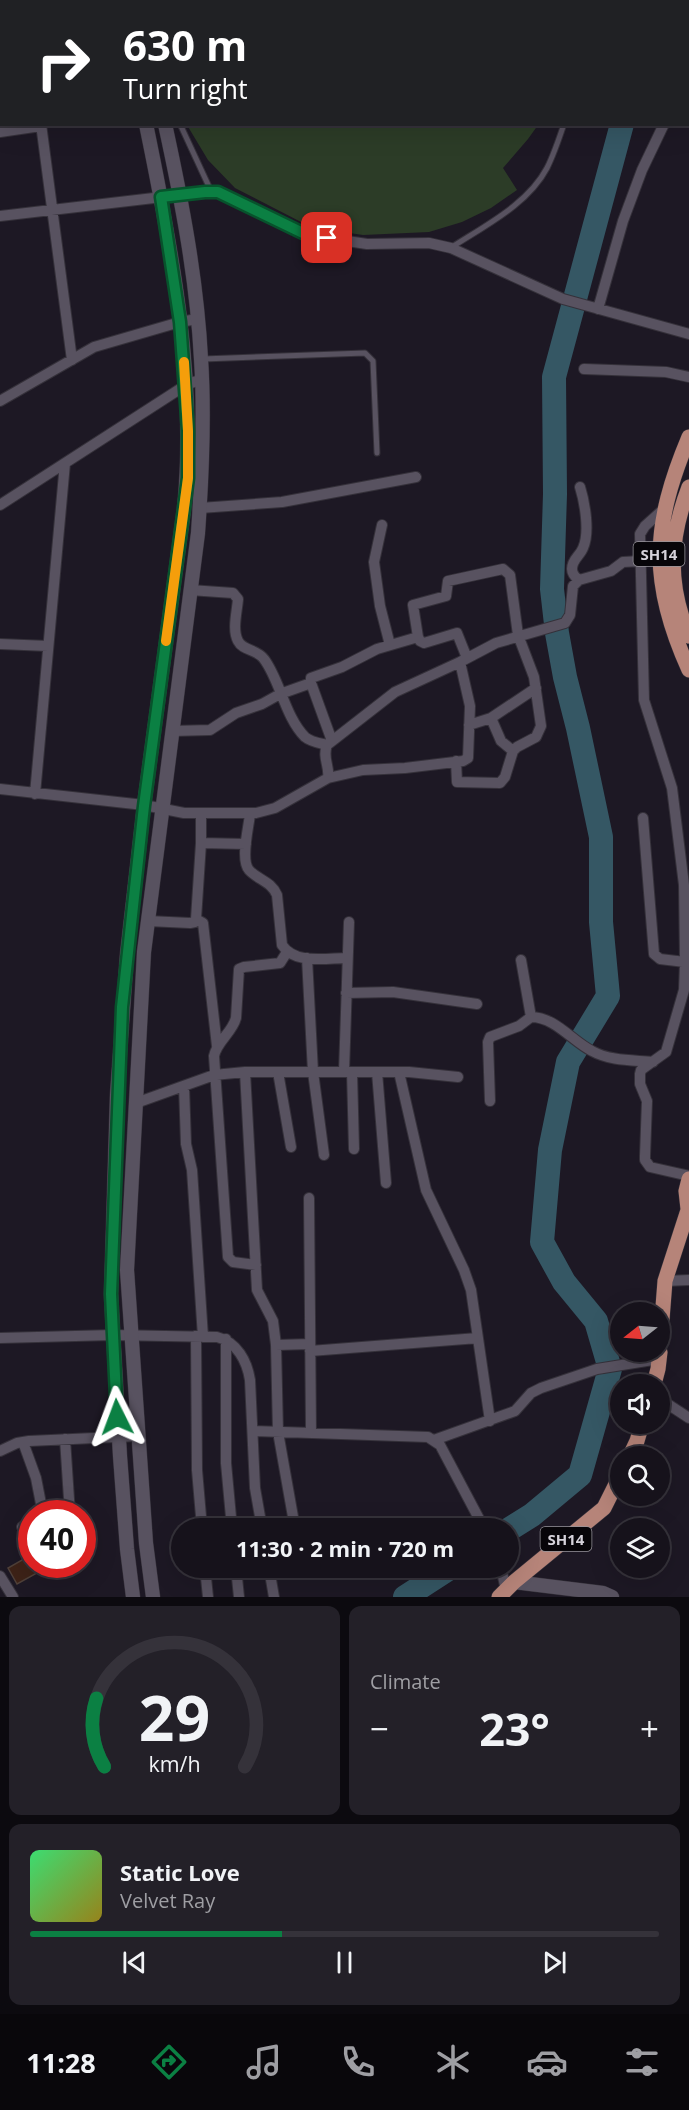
<!DOCTYPE html>
<meta charset="utf-8">
<style>
body{margin:0;font-family:"Open Sans",sans-serif;background:#232028;color:#f1f3f6;height:100vh;display:flex;flex-direction:column;font-size:22px;white-space:nowrap}
*{box-sizing:border-box;margin:0}
p{font-size:20px;color:#9e9ea3}
.icon{flex:none;width:33px;height:33px;fill:none;stroke:currentColor;stroke-width:2;stroke-linecap:round;stroke-linejoin:round}
.map{position:relative;height:1597px;overflow:hidden}
.side{display:flex;flex-direction:column;gap:9px;padding:9px;background:#0c0a0f;flex:1}
.side>*{flex:none}
.hud{position:absolute;left:0px;top:0px;width:690px;height:126px;box-shadow:0 6px 24px #0002,0 0 0 2px #35323a;background:#202124;color:#fff;overflow:hidden}
.needle{width:39px;rotate:253deg}
.tools{position:absolute;left:610px;top:1302px;display:grid;gap:12px}
.tools a{display:grid;place-items:center;width:60px;height:60px;border-radius:50%;background:#16121b;box-shadow:0 6px 24px #0002,0 0 0 2px #35323a;font-size:30px}
.speed{position:absolute;left:18px;top:1500px;display:flex;gap:12px;font-size:30px;font-weight:700;text-align:center}
.speed>*{display:grid;place-content:center;width:78px;height:78px;border-radius:50%;background:#16121b;box-shadow:0 6px 24px #0002,0 0 0 2px #35323a;line-height:1}
.speed .limit{border:9px solid #d22;background:#fff;color:#111}
.pin{position:absolute;display:grid;place-items:center;width:51px;height:51px;color:#fff;margin:-26px;border-radius:12px;box-shadow:0 3px 9px #0006}
.me{position:absolute;width:66px;margin:-33px;rotate:357deg;stroke-linejoin:round;filter:drop-shadow(0 0 4px #0008)}
.turn{display:flex;align-items:center;gap:21px;height:126px;padding:0 24px;font-size:27px}
.turn .icon{width:78px;height:78px;stroke-width:2.5}
.turn b{display:block;font-size:42px;line-height:51px}
.big{font-size:45px;font-weight:700;line-height:1.1}
.side .tile{flex:1;display:flex;flex-direction:column;justify-content:center;gap:9px;min-width:0;padding:0 21px;border-radius:12px;background:#232028}
.side .dial{align-items:center;gap:0}
.dial svg{height:156px;overflow:visible;fill:none;stroke:#35323a;stroke-width:7;stroke-linecap:round;text-anchor:middle}
.dial text{fill:#f1f3f6;stroke:none}
.song{display:flex;align-items:center;gap:18px}
.cover{width:72px;height:72px;border-radius:9px;background:linear-gradient(135deg,hsl(140 70% 55%),hsl(50 70% 35%))}
.played{height:6px;border-radius:3px;background:linear-gradient(90deg,#0b8043 40%,#35323a 40%)}
.keys{display:flex;justify-content:space-around;direction:ltr}
.heat{display:flex;justify-content:space-between;align-items:center;font-size:33px;direction:ltr}
.side .tiles{flex:1;display:grid;gap:9px;grid-template-columns:1fr 1fr}
.tile:last-child{grid-column:span 2}
.trip{position:absolute;left:171px;top:1518px;width:348px;height:60px;border-radius:30px;background:#16121b;box-shadow:0 6px 24px #0002,0 0 0 2px #35323a;font-weight:700;line-height:60px;text-align:center}
.tabs{display:flex;height:96px;justify-content:space-around;align-items:center;background:#09070b;color:#9e9ea3}
.tabs .icon{width:42px;height:42px}
.tabs .current{color:#0b8043}
.tabs b{font-size:27px;color:#f1f3f6}
.map>svg:first-child{display:block}
.green{fill:#2c3c27}
.lines{fill:none;stroke-linecap:round;stroke-linejoin:round}
.river{stroke:#355764;stroke-width:24}
.building{fill:#3d2217;stroke:#4f4039;stroke-width:1.5}
.service-casing{stroke:#35313a;stroke-width:7}
.minor-casing{stroke:#35313a;stroke-width:12}
.tertiary-casing{stroke:#35313a;stroke-width:15}
.primary-casing{stroke:#35313a;stroke-width:16}
.service{stroke:#585260;stroke-width:5}
.minor{stroke:#585260;stroke-width:10}
.tertiary{stroke:#585260;stroke-width:14}
.primary{stroke:#b68479;stroke-width:15}
.route-casing{stroke:#07532c;stroke-width:15}
.route{stroke:#0b8043;stroke-width:10}
.slow{stroke:#f59e0b;stroke-width:10}
.labels{text-anchor:middle;dominant-baseline:central;stroke-width:6;stroke-linejoin:round;paint-order:stroke}
.shield{fill:#070509;stroke:#97949b;stroke-width:1.5}
.shield-label{font-size:15px;font-weight:bold;fill:#d5d2da}
</style>
<div class="map">
<svg width="689" height="1597" viewBox="0 0 689 1597">
<rect width="100%" height="100%" fill="#1d1824"/>
<path class="green" d="M182 0H545L546 1H181Z
M187 125H538L528 139 503 168 517 190 491 208 462 222 429 232 363 235 329 230 303 223 235 188 208 160Z"/>
<g class="lines">
<path class="river" d="M688 9 689 7
M508 1530 532 1515 580 1475 610 1369 596 1321 564 1282 542 1242 550 1150 568 1062 608 996 601 922V837L578 728 565 677 557 633 552 589 555 494 554 377 622 124
M405 1597 450 1568"/>
</g>
<path class="building" d="M29 1556 37 1573 17 1584 8 1568Z"/>
<g class="lines">
<g class="service-casing">
<path id="service" d="M172 2V0
M604 2 605 0
M180 124 211 191
M452 247C486 225 528 204 547 168 554 154 559 139 564 124
M203 359 365 353 373 361 377 453"/>
</g>
<g class="minor-casing">
<path id="minor" d="M3 0V2
M688 75 689 74
M41 124 72 360
M0 132 41 126
M0 216 205 192H218L307 235 367 244 429 243 451 248 563 299 689 334
M598 309 623 221 642 170 664 124
M584 369 666 372 689 377
M0 401 94 347 180 322 197 319
M0 505 186 385 202 379
M200 508 282 502 416 477
M665 508 645 526 640 534 644 700 672 788 684 885 685 962 684 990 666 1052 641 1070 640 1074V1084L647 1101 645 1156V1160L650 1167 689 1176
M382 525 374 562 380 606 390 645
M579 580C575 577 572 574 572 569 572 559 580 556 583 548 590 533 585 503 580 487
M190 590 233 593 238 599C237 612 232 630 238 641 243 651 257 649 264 659 280 680 285 717 305 737 311 742 319 743 327 745
M418 637 420 641 424 643 457 633 467 658
M0 644 48 646
M491 718 501 741 513 751
M469 725 491 718 536 688
M172 731 210 730 236 713 262 704 280 694 311 683
M332 741 311 683V678L342 667 377 649 418 637 413 605 446 596 448 581 503 569 510 575 518 635 534 677 541 726 536 737 517 747 513 751 505 777 500 783 457 782 456 761
M328 778 363 770 405 768 463 761 468 758 470 706 460 662
M0 789 144 805 184 813H256L275 808 328 778C330 766 322 758 327 745L395 692 460 662 496 643 565 623 570 615 573 586 579 580 611 571 623 562 641 561
M35 794 65 463
M250 814C249 826 240 860 249 870 258 880 271 881 277 895L282 945C295 965 327 958 347 958
M643 818 654 954 660 959 685 962
M201 843 246 844
M196 919 203 923 217 1046
M148 921 190 923 195 922 196 919 201 843V814
M307 958 313 1072 324 1155
M521 960 531 1017
M346 993 393 992 477 1004
M245 1072 257 1290 273 1321 276 1345 278 1432 295 1528
M278 1072 291 1147
M344 1072 349 922
M352 1072 354 1149
M377 1072 386 1183
M399 1072 426 1190 464 1270 471 1290 490 1421
M184 1086 186 1144 192 1170 203 1337
M490 1101 488 1042 490 1037 519 1026 531 1017C555 1017 572 1041 592 1051 610 1061 633 1060 653 1062
M136 1103 214 1075 245 1072H409L458 1077
M309 1198 311 1433
M256 1265 233 1262 228 1257 214 1056C217 1041 232 1033 236 1018L239 969 244 967 280 963 287 952
M665 1281 689 1280
M196 1336 197 1470 202 1528
M0 1338 113 1335 217 1337C237 1342 247 1361 250 1380L255 1488 262 1528
M226 1339V1463L232 1528
M276 1345 310 1344
M310 1351 478 1338
M660 1399 689 1418
M253 1431 428 1437 440 1445 484 1528
M65 1439 70 1514
M434 1440 515 1411 531 1393 541 1388 597 1369 659 1359
M23 1442 36 1478 43 1514
M0 1451 17 1443 29 1441 138 1436
M45 1514 70 1511
M22 1527 32 1521
M205 1568 208 1597
M236 1568 239 1597
M269 1568 274 1597
M501 1568 506 1590
M0 1576 13 1597"/>
</g>
<g class="tertiary-casing">
<path id="tertiary" d="M121 0V2
M138 0V2
M514 1582 603 1593 612 1597
M133 1597 127 1549 120 1456 111 1294 117 1095 127 954 144 805 184 509C197 380 172 250 146 124
M153 1597 146 1543 127 1270 144 952 198 533C202 476 205 417 201 359 197 280 182 202 165 124"/>
</g>
<g class="primary-casing">
<path id="primary" d="M689 437C652 525 649 582 689 670
M689 487C669 539 667 584 689 636
M688 1209 686 1191 689 1179
M660 1345 665 1281 689 1207
M654 1384 658 1369 660 1352
M630 1456 637 1441 642 1424
M499 1597 514 1582 604 1508 621 1474"/>
</g>
<use href="#service" class="service"/>
<use href="#minor" class="minor"/>
<use href="#tertiary" class="tertiary"/>
<use href="#primary" class="primary"/>
</g>
<g class="lines">
<g class="route-casing">
<path id="route" d="M117 1417 111 1294 122 1007 144 806 188 478V431L180 322 161 197 205 192H218L307 235 327 238"/>
</g>
<use href="#route" class="route"/>
<path class="slow" d="M166 641 188 478V431L184 362"/>
</g>
<g class="labels">
<g class="shield">
<rect x="633.5" y="542" width="51" height="24" rx="4.5"/>
<rect x="540.5" y="1527" width="51" height="24" rx="4.5"/>
</g>
<g class="shield-label">
<text x="659" y="554">SH14</text>
<text x="566" y="1539">SH14</text>
</g>
</g>
</svg>
<div class="tools">
<a><svg class="needle" viewBox="-14 -14 28 28"><path d="M0-13l5 13h-10z" fill="#e53935"/><path d="M0 13l5-13h-10z" fill="#9e9ea3"/></svg></a>
<a><svg class="icon" aria-label="sound" viewBox="0 0 24 24"><path d="M4 9h4l5-4v14l-5-4H4zM17 9q2 3 0 6"/></svg></a>
<a><svg class="icon" aria-label="search" viewBox="0 0 24 24"><circle cx="10" cy="10" r="6"/><path d="M15 15l6 6"/></svg></a>
<a><svg class="icon" aria-label="layers" viewBox="0 0 24 24"><path d="M12 4l9 5-9 5-9-5zM3 14l9 5 9-5"/></svg></a>
</div>
<div class="speed"><div class="limit">40</div></div>
<div class="pin" style="left:327px;top:238px;background:#d93025"><svg class="icon" aria-label="arrive" viewBox="0 0 24 24"><path d="M6 21V4h12l-3 4 3 4H6"/></svg></div>
<svg class="me" style="left:117px;top:1417px" viewBox="-20 -20 40 40"><path d="M0-17L14 15 0 8-14 15z" fill="#0b8043" stroke="#fff" stroke-width="4"/></svg>
<div class="trip">11:30 · 2 min · 720 m</div>
<div class="hud">
<div class="turn"><svg class="icon" aria-label="right" viewBox="0 0 24 24"><path d="M7 20v-9h11M14 6l5 5-5 5"/></svg><div><b>630 m</b>Turn right</div></div>
</div>
</div>
<section class="side">
<div class="tiles">
<div class="tile dial"><svg viewBox="0 0 100 80">
<path d="M14 69A42 42 0 1 1 86 69"/>
<path d="M14 69A42 42 0 0 1 10 34" stroke="#0b8043"/>
<text x="50" y="56" font-size="32" font-weight="700">29</text>
<text x="50" y="72" font-size="11">km/h</text>
</svg></div>
<div class="tile"><p>Climate</p>
<div class="heat"><a>−</a><b class="big">23°</b><a>+</a></div>
</div>
<div class="tile">
<div class="song"><i class="cover"></i><div><b>Static Love</b><p>Velvet Ray</p></div></div>
<div class="played"></div>
<div class="keys"><svg class="icon" aria-label="previous" viewBox="0 0 24 24"><path d="M18 5L8 12l10 7zM5 5v14"/></svg><svg class="icon" aria-label="pause" viewBox="0 0 24 24"><path d="M8 5v14M16 5v14"/></svg><svg class="icon" aria-label="next" viewBox="0 0 24 24"><path d="M6 5l10 7-10 7zM19 5v14"/></svg></div>
</div>
</div>
</section>
<nav class="tabs">
<b>11:28</b>
<svg class="icon current" aria-label="directions" viewBox="0 0 24 24"><path d="M12 3l9 9-9 9-9-9zM9 14v-3h6M13 9l2 2-2 2"/></svg>
<svg class="icon" aria-label="music" viewBox="0 0 24 24"><path d="M9 18V5l10-2v13"/><circle cx="6" cy="18" r="3"/><circle cx="16" cy="16" r="3"/></svg>
<svg class="icon" aria-label="phone" viewBox="0 0 24 24"><path d="M5 4h4l2 5-3 2q2 4 5 5l2-3 5 2v4C11 20 4 13 5 4z"/></svg>
<svg class="icon" aria-label="climate" viewBox="0 0 24 24"><path d="M12 3v18M4 7l16 10M4 17L20 7"/></svg>
<svg class="icon" aria-label="car" viewBox="0 0 24 24"><path d="M5 17H2v-5l4-1 3-4h7l3 4 3 1v5h-3M9 17h6M6 11h13"/><circle cx="7" cy="17" r="2"/><circle cx="17" cy="17" r="2"/></svg>
<svg class="icon" aria-label="filters" viewBox="0 0 24 24"><path d="M4 7h16M4 17h16"/><circle cx="9" cy="7" r="2"/><circle cx="15" cy="17" r="2"/></svg>
</nav>
